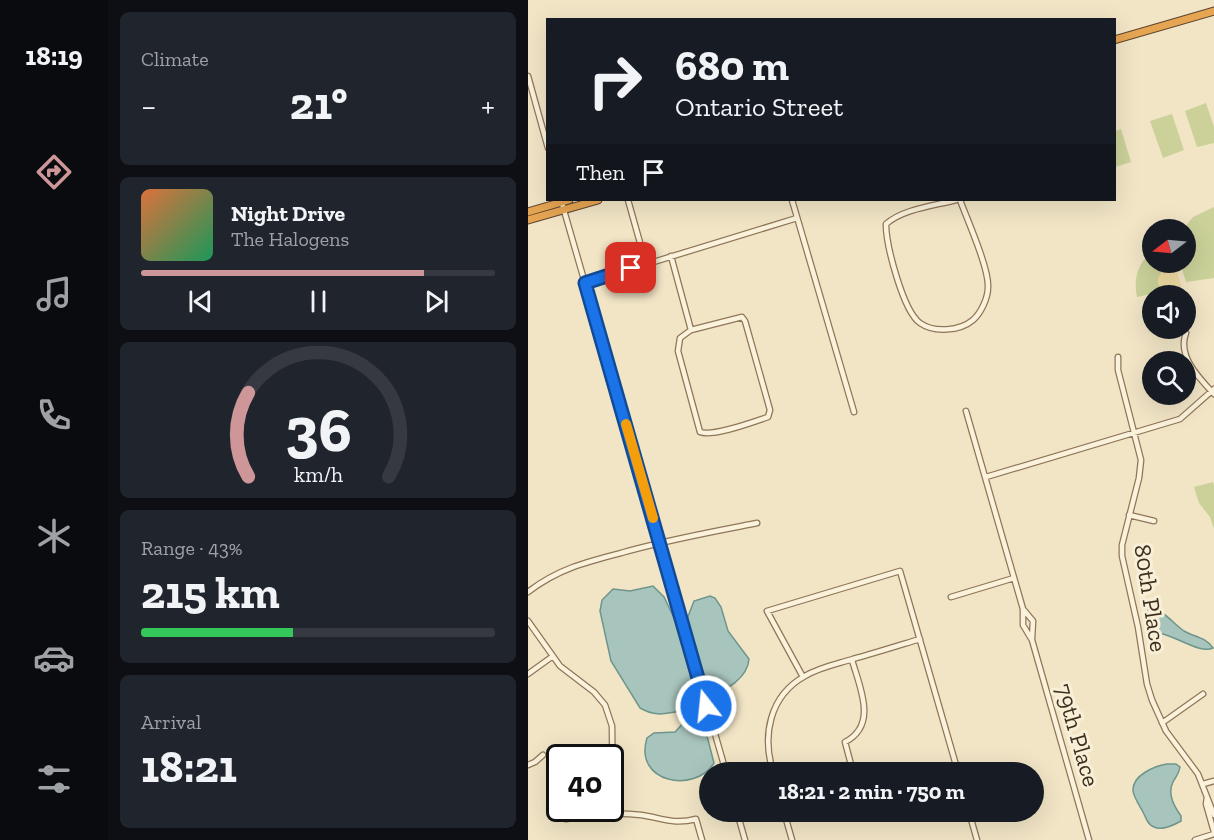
<!DOCTYPE html>
<meta charset="utf-8">
<style>
body{margin:0;font-family:"Zilla Slab",serif;background:#20242c;color:#f1f3f6;height:100vh;display:flex;flex-direction:column;font-size:22px;white-space:nowrap}
*{box-sizing:border-box;margin:0}
p{font-size:20px;color:#9ea1a6}
.icon{flex:none;width:33px;height:33px;fill:none;stroke:currentColor;stroke-width:2;stroke-linecap:round;stroke-linejoin:round}
.map{position:relative;flex:1;overflow:hidden}
.sheet{display:flex;flex-direction:column;gap:12px;padding:12px;background:#0d0f14;width:420px}
.sheet>*{flex:none}
.top-card{position:absolute;left:18px;top:18px;width:570px;height:183px;border-radius:0px;box-shadow:0 6px 24px #0002;background:#171b24;color:#f1f3f6;overflow:hidden}
.needle{width:39px;rotate:254deg}
.buttons{position:absolute;left:614px;top:219px;display:grid;gap:12px}
.buttons a{display:grid;place-items:center;width:54px;height:54px;border-radius:50%;background:#171b24;box-shadow:0 6px 24px #0002;font-size:30px}
.speed{position:absolute;left:18px;top:744px;display:flex;gap:12px;font-size:30px;font-weight:700;text-align:center}
.speed>*{display:grid;place-content:center;width:78px;height:78px;border-radius:50%;background:#171b24;box-shadow:0 6px 24px #0002;line-height:1}
.speed .limit{border:3px solid #111;border-radius:9px;background:#fff;color:#111}
.pin{position:absolute;display:grid;place-items:center;width:51px;height:51px;color:#fff;margin:-26px;border-radius:12px;box-shadow:0 3px 9px #0006}
.me{position:absolute;width:66px;margin:-33px;rotate:344deg;stroke-linejoin:round;filter:drop-shadow(0 0 4px #0008)}
.turn{display:flex;align-items:center;gap:21px;height:126px;padding:0 30px;font-size:27px}
.turn .icon{width:78px;height:78px;stroke-width:2.5}
.turn b{display:block;font-size:42px;line-height:51px}
.then{display:flex;align-items:center;height:57px;padding:0 30px;background:#0003;gap:12px;font-size:22px}
.big{font-size:45px;font-weight:700;line-height:1.1}
.sheet .card{flex:1;display:flex;flex-direction:column;justify-content:center;gap:9px;min-width:0;padding:0 21px;border-radius:9px;background:#20242c}
.sheet .dial{align-items:center;gap:0}
.dial svg{height:156px;overflow:visible;fill:none;stroke:#363941;stroke-width:7;stroke-linecap:round;text-anchor:middle}
.dial text{fill:#f1f3f6;stroke:none}
.song{display:flex;align-items:center;gap:18px}
.cover{width:72px;height:72px;border-radius:9px;background:linear-gradient(135deg,hsl(20 70% 55%),hsl(150 70% 35%))}
.played{height:6px;border-radius:3px;background:linear-gradient(90deg,#ce9698 80%,#363941 80%)}
.keys{display:flex;justify-content:space-around;direction:ltr}
.heat{display:flex;justify-content:space-between;align-items:center;font-size:33px;direction:ltr}
.charge{height:9px;border-radius:4px;background:linear-gradient(90deg,#34c759 43%,#363941 0)}
.trip{position:absolute;left:171px;top:762px;width:345px;height:60px;border-radius:30px;background:#171b24;box-shadow:0 6px 24px #0002;font-weight:700;line-height:60px;text-align:center}
main{display:flex;flex:1;min-height:0}
.tabs{display:flex;flex-direction:column;width:108px;justify-content:space-around;align-items:center;background:#090b0e;color:#9ea1a6}
.tabs .icon{width:42px;height:42px}
.tabs .current{color:#ce9698}
.tabs b{font-size:27px;color:#f1f3f6}
.map>svg:first-child{display:block}
.green{fill:#cbd199}
.sand{fill:#efdba2}
.water{fill:#a8c5bd;stroke:#6d958b;stroke-width:1.5}
.lines{fill:none;stroke-linecap:round;stroke-linejoin:round}
.minor-casing{stroke:#8f765a;stroke-width:7}
.highway-casing{stroke:#5d442e;stroke-width:9}
.minor{stroke:#fbf2db;stroke-width:4.5}
.highway{stroke:#e6a552;stroke-width:7}
.route-casing{stroke:#114b97;stroke-width:15}
.route{stroke:#1a73e8;stroke-width:10}
.slow{stroke:#f59e0b;stroke-width:10}
.labels{text-anchor:middle;dominant-baseline:central;stroke-width:6;stroke-linejoin:round;paint-order:stroke}
.street-label{font-size:24px;fill:#3e2e1f;stroke:#f8efd7}
</style>
<main>
<nav class="tabs">
<b>18:19</b>
<svg class="icon current" aria-label="directions" viewBox="0 0 24 24"><path d="M12 3l9 9-9 9-9-9zM9 14v-3h6M13 9l2 2-2 2"/></svg>
<svg class="icon" aria-label="music" viewBox="0 0 24 24"><path d="M9 18V5l10-2v13"/><circle cx="6" cy="18" r="3"/><circle cx="16" cy="16" r="3"/></svg>
<svg class="icon" aria-label="phone" viewBox="0 0 24 24"><path d="M5 4h4l2 5-3 2q2 4 5 5l2-3 5 2v4C11 20 4 13 5 4z"/></svg>
<svg class="icon" aria-label="climate" viewBox="0 0 24 24"><path d="M12 3v18M4 7l16 10M4 17L20 7"/></svg>
<svg class="icon" aria-label="car" viewBox="0 0 24 24"><path d="M5 17H2v-5l4-1 3-4h7l3 4 3 1v5h-3M9 17h6M6 11h13"/><circle cx="7" cy="17" r="2"/><circle cx="17" cy="17" r="2"/></svg>
<svg class="icon" aria-label="filters" viewBox="0 0 24 24"><path d="M4 7h16M4 17h16"/><circle cx="9" cy="7" r="2"/><circle cx="15" cy="17" r="2"/></svg>
</nav>
<section class="sheet">
<div class="card"><p>Climate</p>
<div class="heat"><a>−</a><b class="big">21°</b><a>+</a></div>
</div>
<div class="card">
<div class="song"><i class="cover"></i><div><b>Night Drive</b><p>The Halogens</p></div></div>
<div class="played"></div>
<div class="keys"><svg class="icon" aria-label="previous" viewBox="0 0 24 24"><path d="M18 5L8 12l10 7zM5 5v14"/></svg><svg class="icon" aria-label="pause" viewBox="0 0 24 24"><path d="M8 5v14M16 5v14"/></svg><svg class="icon" aria-label="next" viewBox="0 0 24 24"><path d="M6 5l10 7-10 7zM19 5v14"/></svg></div>
</div>
<div class="card dial"><svg viewBox="0 0 100 80">
<path d="M14 69A42 42 0 1 1 86 69"/>
<path d="M14 69A42 42 0 0 1 14 26" stroke="#ce9698"/>
<text x="50" y="56" font-size="32" font-weight="700">36</text>
<text x="50" y="72" font-size="11">km/h</text>
</svg></div>
<div class="card"><p>Range · 43%</p><b class="big">215 km</b><div class="charge"></div></div>
<div class="card"><p>Arrival</p><b class="big">18:21</b></div>
</section>
<div class="map">
<svg width="686" height="840" viewBox="0 0 686 840">
<rect width="100%" height="100%" fill="#f2e5c6"/>
<path class="green" d="M678 103 686 127V143L669 147 657 111Z
M644 114 656 150 635 158 622 121Z
M593 129 603 162 587 167V131Z
M686 207V278L658 282 652 263 657 262V230L655 229 665 217Z
M624 251V262L645 263 653 286 651 288 609 297C605 279 610 263 624 251Z
M685 482 686 486V529L682 517 671 503 666 487Z"/>
<path class="sand" d="M640 269 649 272 653 286 651 288 637 292C626 286 628 273 640 269Z"/>
<path class="water" d="M125 586 136 597 147 620 159 619 166 601 182 596 187 598 193 607 200 631 221 659C220 676 198 694 181 692L176 681 166 686 186 763C167 794 105 783 119 738L126 733 147 732 161 717V711C141 710 134 720 112 708L83 661 72 611 74 600 85 589 102 591Z
M620 608C636 609 644 623 656 631 666 637 678 637 685 648 671 655 643 632 625 632L619 619Z
M639 764H648L652 767C651 774 648 776 645 782 639 794 646 806 653 816V821C646 825 634 831 626 827 620 825 618 818 615 812 612 806 606 798 605 791 604 775 627 766 639 764Z"/>
<g class="lines">
<g class="minor-casing">
<path id="minor" d="M0 76 20 148
M33 200 198 772
M100 200 118 264
M264 200 326 412
M428 200C405 206 375 209 358 224 358 245 375 311 392 323 406 333 432 331 445 320 453 313 460 298 460 287 461 268 439 219 432 200
M143 256 163 330 152 338 150 351 172 432C185 437 225 422 240 417L242 410 217 321 214 317 163 330
M57 283 269 218
M658 333C649 356 671 378 686 394
M590 357V370L613 460 611 478 594 545V556L610 627 619 684 624 700 638 731 670 774 686 815
M438 411 495 609V625L504 640 561 840
M458 477 652 419 686 389
M601 515 626 521
M0 592C30 569 58 562 93 553 138 540 184 532 229 523
M423 597 486 578
M495 609 505 621 504 639
M0 621 32 666 66 692 77 705 84 726 85 813
M324 660C332 688 350 725 317 742L325 772
M0 674 25 656
M275 677 239 611 372 571 430 772
M634 723 675 694
M0 765 7 762 15 755
M245 772C234 736 241 696 277 676 292 667 309 664 325 659 347 653 369 646 392 639
M675 784 686 781
M679 797 678 804 686 832
M209 812 217 840
M256 812 264 840
M441 812 449 840
M38 819C63 814 87 812 113 815 134 818 146 825 168 819L174 840
M667 840 686 834"/>
</g>
<g class="highway-casing">
<path id="highway" d="M586 40 686 11
M0 212 41 200
M0 220 70 200"/>
</g>
<use href="#minor" class="minor"/>
<use href="#highway" class="highway"/>
</g>
<g class="lines">
<g class="route-casing">
<path id="route" d="M103 268 57 283 178 706"/>
</g>
<use href="#route" class="route"/>
<path class="slow" d="M98 424 125 518"/>
</g>
<g class="labels">
<g class="street-label">
<text transform="translate(623 598) rotate(81)">80th Place</text>
<text transform="translate(550 735) rotate(74)">79th Place</text>
</g>
</g>
</svg>
<div class="buttons">
<a><svg class="needle" viewBox="-14 -14 28 28"><path d="M0-13l5 13h-10z" fill="#e53935"/><path d="M0 13l5-13h-10z" fill="#9ea1a6"/></svg></a>
<a><svg class="icon" aria-label="sound" viewBox="0 0 24 24"><path d="M4 9h4l5-4v14l-5-4H4zM17 9q2 3 0 6"/></svg></a>
<a><svg class="icon" aria-label="search" viewBox="0 0 24 24"><circle cx="10" cy="10" r="6"/><path d="M15 15l6 6"/></svg></a>
</div>
<div class="speed"><div class="limit">40</div></div>
<div class="pin" style="left:103px;top:268px;background:#d93025"><svg class="icon" aria-label="arrive" viewBox="0 0 24 24"><path d="M6 21V4h12l-3 4 3 4H6"/></svg></div>
<svg class="me" style="left:178px;top:706px" viewBox="-20 -20 40 40"><circle r="17" fill="#1a73e8" stroke="#fff" stroke-width="3"/><path d="M0-11L8 9 0 5-8 9z" fill="#fff"/></svg>
<div class="trip">18:21 · 2 min · 750 m</div>
<div class="top-card">
<div class="turn"><svg class="icon" aria-label="right" viewBox="0 0 24 24"><path d="M7 20v-9h11M14 6l5 5-5 5"/></svg><div><b>680 m</b>Ontario Street</div></div>
<div class="then">Then<svg class="icon" aria-label="arrive" viewBox="0 0 24 24"><path d="M6 21V4h12l-3 4 3 4H6"/></svg></div>
</div>
</div>
</main>
